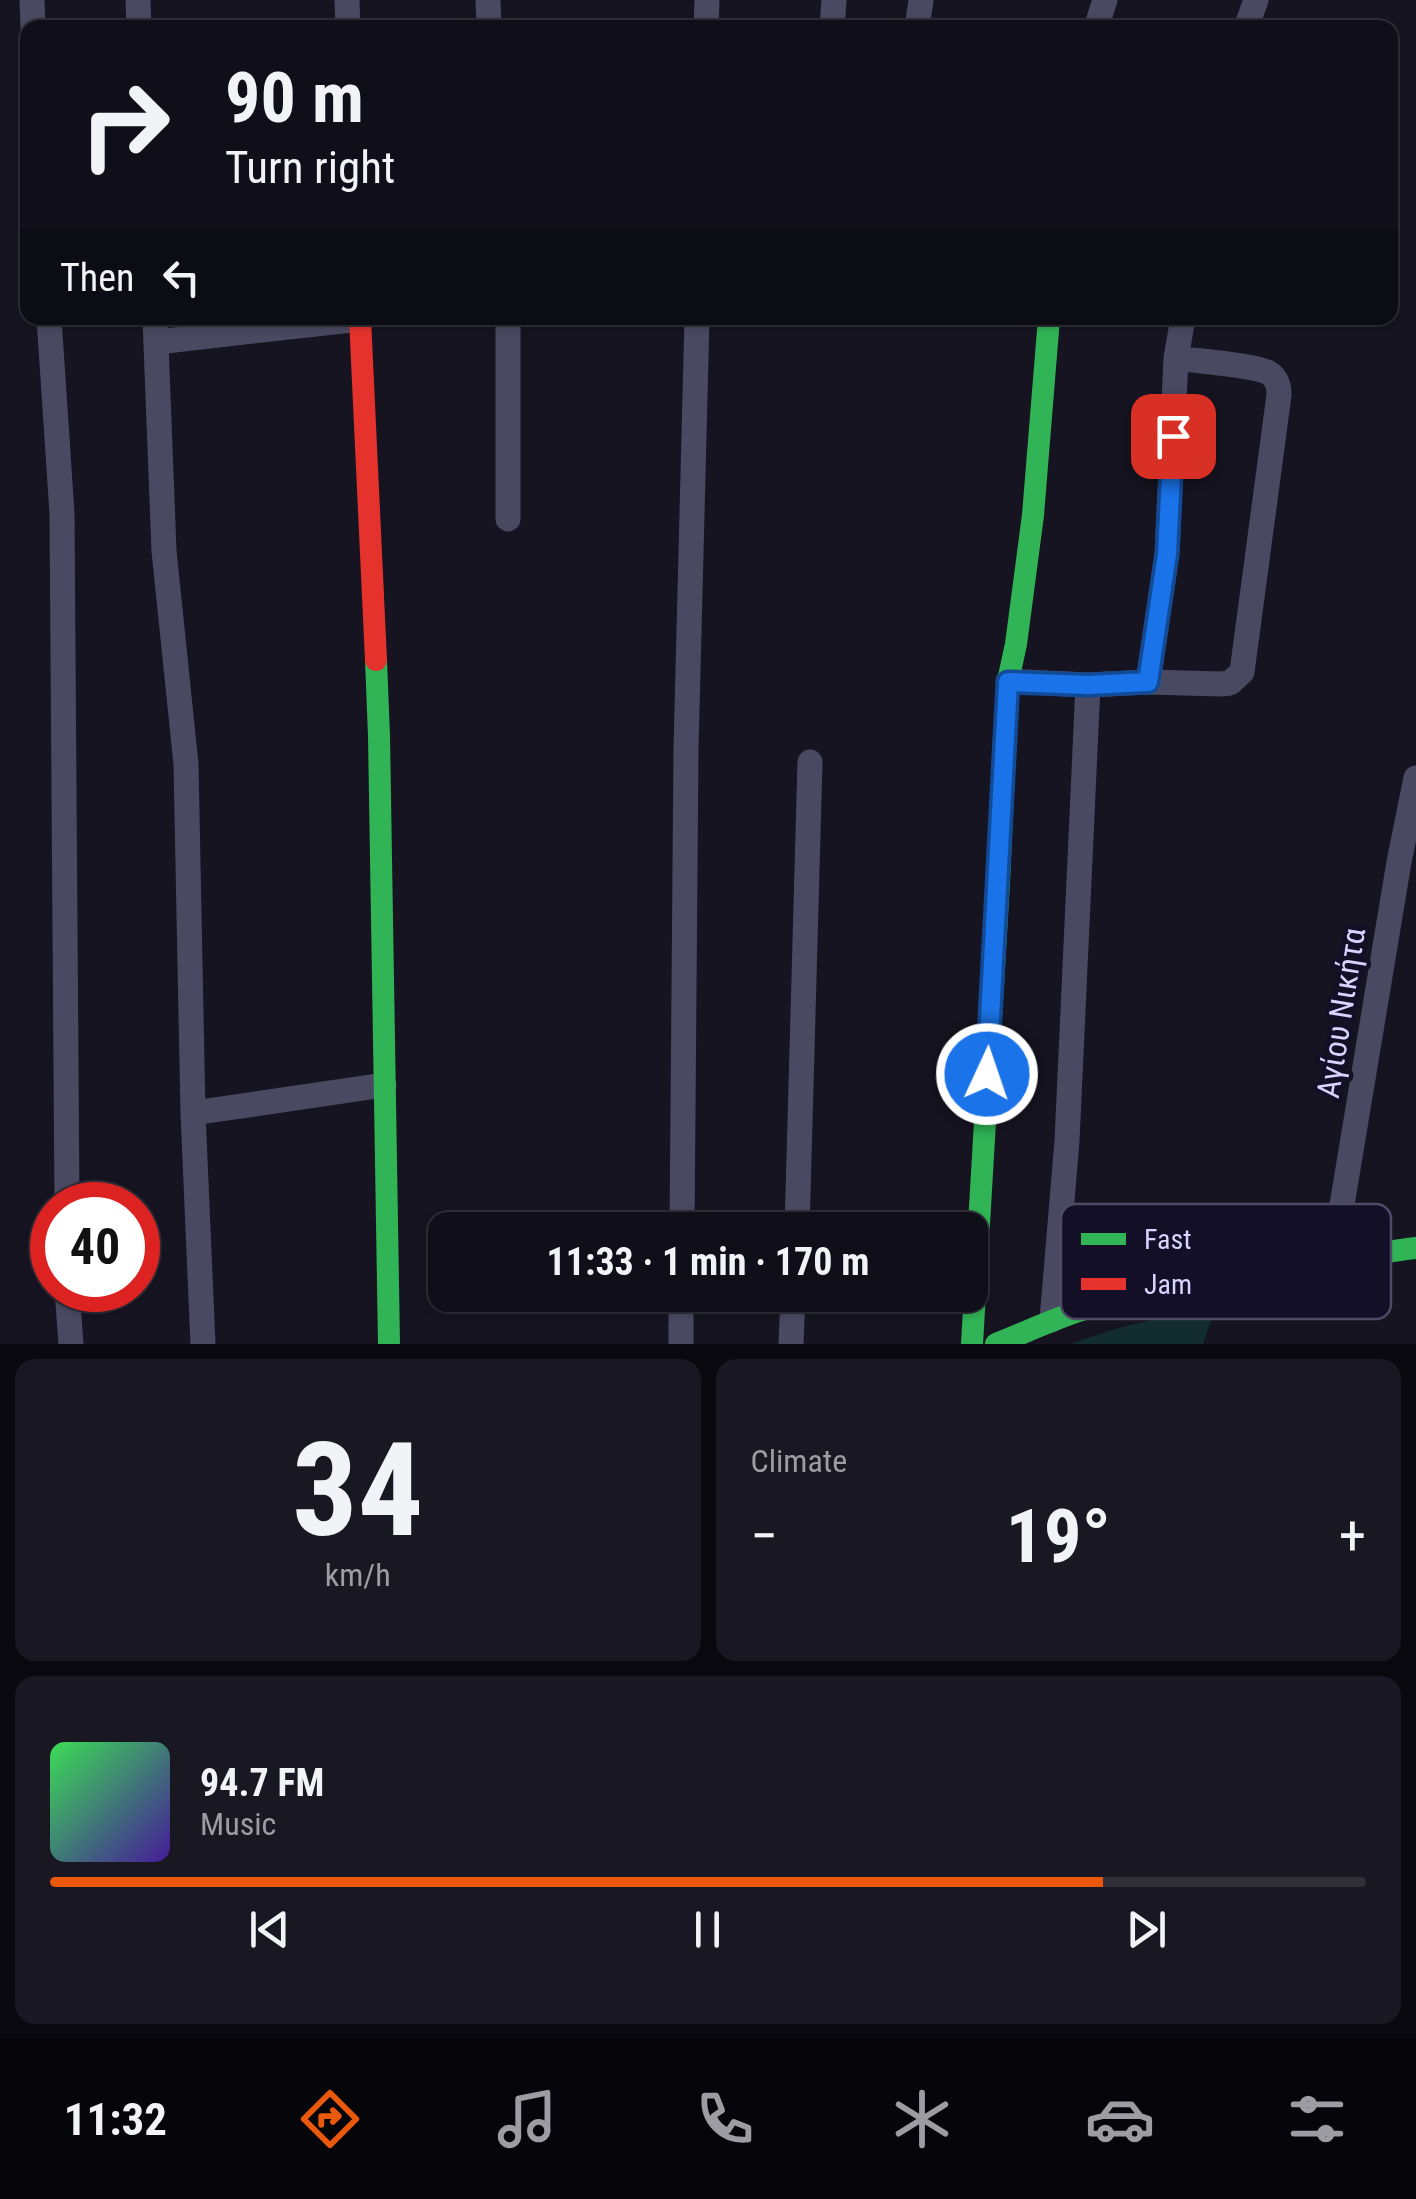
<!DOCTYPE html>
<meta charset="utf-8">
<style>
body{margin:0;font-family:"Roboto Condensed",sans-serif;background:#191822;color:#f1f3f6;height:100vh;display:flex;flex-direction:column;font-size:38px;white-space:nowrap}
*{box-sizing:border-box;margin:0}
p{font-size:32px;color:#9c9ca2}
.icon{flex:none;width:55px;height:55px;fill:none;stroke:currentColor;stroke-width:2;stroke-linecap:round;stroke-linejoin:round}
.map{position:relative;height:1344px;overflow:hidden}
.details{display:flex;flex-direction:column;gap:15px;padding:15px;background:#09080e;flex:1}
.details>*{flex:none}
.guide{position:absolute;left:20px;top:20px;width:1378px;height:305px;border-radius:20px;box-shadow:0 2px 8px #0004,0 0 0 2px #302f38;background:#100f19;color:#f1f3f6;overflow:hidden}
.speed{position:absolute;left:30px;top:1182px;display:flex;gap:20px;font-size:50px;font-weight:700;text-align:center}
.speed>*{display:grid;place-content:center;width:130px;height:130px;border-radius:50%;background:#100f19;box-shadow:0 2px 8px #0004,0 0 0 2px #302f38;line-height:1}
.speed .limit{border:15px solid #d22;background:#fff;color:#111}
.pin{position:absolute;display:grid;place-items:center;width:85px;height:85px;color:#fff;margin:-42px;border-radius:20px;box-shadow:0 5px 15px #0006}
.me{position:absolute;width:110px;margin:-55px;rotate:3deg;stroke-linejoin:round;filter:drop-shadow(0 0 8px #0008)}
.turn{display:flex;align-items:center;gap:35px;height:210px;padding:0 40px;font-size:45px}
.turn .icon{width:130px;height:130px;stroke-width:2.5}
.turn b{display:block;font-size:70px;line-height:85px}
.then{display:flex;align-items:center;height:95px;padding:0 40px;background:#0003;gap:20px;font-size:38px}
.big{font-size:75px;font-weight:700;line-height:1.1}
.details .card{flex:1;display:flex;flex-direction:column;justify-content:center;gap:15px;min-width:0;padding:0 35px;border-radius:20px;background:#191822}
.details .dial{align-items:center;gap:0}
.dial b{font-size:130px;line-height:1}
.song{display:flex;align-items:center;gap:30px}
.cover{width:120px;height:120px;border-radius:15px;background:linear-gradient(135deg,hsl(130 70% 55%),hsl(260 70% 35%))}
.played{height:10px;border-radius:5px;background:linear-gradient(90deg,#ea580c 80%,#302f38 80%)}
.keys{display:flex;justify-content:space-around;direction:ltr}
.heat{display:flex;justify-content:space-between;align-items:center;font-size:55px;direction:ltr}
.details .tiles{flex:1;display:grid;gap:15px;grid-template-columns:1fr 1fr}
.card:last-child{grid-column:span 2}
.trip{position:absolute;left:428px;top:1212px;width:560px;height:100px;border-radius:20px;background:#100f19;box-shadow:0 2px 8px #0004,0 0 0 2px #302f38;font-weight:700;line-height:100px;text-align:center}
.dock{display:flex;height:160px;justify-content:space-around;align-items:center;background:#06060a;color:#9c9ca2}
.dock .icon{width:70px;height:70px}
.dock .current{color:#ea580c}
.dock b{font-size:45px;color:#f1f3f6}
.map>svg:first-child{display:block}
.green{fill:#132c2d}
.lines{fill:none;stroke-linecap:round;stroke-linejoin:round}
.street{stroke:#4a4962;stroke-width:25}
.fast{stroke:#30b455;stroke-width:22}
.jam{stroke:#e5322d;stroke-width:22}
.route-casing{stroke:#114b97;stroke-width:25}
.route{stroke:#1a73e8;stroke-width:18}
.labels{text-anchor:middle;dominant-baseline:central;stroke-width:9;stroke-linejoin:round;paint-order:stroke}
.street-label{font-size:32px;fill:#d9d4ff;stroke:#130f26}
.key{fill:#130f26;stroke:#4e4a67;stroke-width:2.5}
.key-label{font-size:28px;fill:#d9d4ff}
</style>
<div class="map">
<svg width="1416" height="1344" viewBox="0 0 1416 1344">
<rect width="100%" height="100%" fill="#161421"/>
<path class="green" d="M1217 1304 1203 1344H1070L1115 1329Z"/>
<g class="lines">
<path class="street" d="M32 0 33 28
M138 0 139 28
M347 0 348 28
M488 0 489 28
M706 28 707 0
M832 28 834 0
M917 28 921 0
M1096 28 1105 0
M1246 28 1256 0
M49 318 62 513 67 1205
M155 318 164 551 186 764 193 1113 384 1085
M157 342 360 319
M508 519V318
M1008 681 1088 685 1148 682 1221 684 1230 683 1242 672 1279 395C1279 386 1277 378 1269 373 1256 365 1195 361 1176 358
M1148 682 1167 554 1176 358 1183 318
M193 1113 203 1344
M682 1230 686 749 697 318
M797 1230 810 762
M1333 1259 1399 862 1416 778
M67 1290 71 1344
M1052 1320 1067 1141 1088 685
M681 1344V1295
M791 1344 793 1295"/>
<path class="fast" d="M376 660 379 736 389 1344
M972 1344 999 882 1008 681 1016 644 1033 515 1049 318
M996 1344C1024 1333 1053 1319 1082 1310 1189 1275 1305 1263 1416 1248"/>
<path class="jam" d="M360 318 376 660"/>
</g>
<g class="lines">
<g class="route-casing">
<path id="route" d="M987 1074 1008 682 1088 685 1148 682 1167 554 1173 436"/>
</g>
<use href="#route" class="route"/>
</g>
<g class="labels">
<g class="street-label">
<text transform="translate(1341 1013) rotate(-81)">Αγίου Νικήτα</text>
</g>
</g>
<rect x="1061" y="1204" width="330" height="115" rx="15" class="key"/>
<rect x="1081" y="1233" width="45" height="12" fill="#30b455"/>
<rect x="1081" y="1278" width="45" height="12" fill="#e5322d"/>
<g class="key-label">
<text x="1144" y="1249">Fast</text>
<text x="1144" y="1294">Jam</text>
</g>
</svg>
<div class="speed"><div class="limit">40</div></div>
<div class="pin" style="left:1173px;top:436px;background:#d93025"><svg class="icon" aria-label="arrive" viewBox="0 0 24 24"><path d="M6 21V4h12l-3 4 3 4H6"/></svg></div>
<svg class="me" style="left:987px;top:1074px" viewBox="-20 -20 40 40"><circle r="17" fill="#1a73e8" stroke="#fff" stroke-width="3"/><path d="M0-11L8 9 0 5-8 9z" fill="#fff"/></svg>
<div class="trip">11:33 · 1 min · 170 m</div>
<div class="guide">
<div class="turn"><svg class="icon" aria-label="right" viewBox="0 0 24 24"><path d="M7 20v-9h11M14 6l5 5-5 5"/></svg><div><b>90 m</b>Turn right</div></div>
<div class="then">Then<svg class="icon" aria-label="left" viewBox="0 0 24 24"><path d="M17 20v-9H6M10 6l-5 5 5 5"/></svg></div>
</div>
</div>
<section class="details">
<div class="tiles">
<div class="card dial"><b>34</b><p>km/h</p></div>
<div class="card"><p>Climate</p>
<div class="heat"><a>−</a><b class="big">19°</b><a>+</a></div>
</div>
<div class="card">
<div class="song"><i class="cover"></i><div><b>94.7 FM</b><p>Music</p></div></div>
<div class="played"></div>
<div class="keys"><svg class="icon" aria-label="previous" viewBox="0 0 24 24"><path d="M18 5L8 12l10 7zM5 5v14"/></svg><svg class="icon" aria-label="pause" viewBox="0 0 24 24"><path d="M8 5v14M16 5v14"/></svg><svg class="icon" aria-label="next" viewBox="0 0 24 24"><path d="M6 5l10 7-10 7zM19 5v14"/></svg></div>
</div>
</div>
</section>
<nav class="dock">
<b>11:32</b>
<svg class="icon current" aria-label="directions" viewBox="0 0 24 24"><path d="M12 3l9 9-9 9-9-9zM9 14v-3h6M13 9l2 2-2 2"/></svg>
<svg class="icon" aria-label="music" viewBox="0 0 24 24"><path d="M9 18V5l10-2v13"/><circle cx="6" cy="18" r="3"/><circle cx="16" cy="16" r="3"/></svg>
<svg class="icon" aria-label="phone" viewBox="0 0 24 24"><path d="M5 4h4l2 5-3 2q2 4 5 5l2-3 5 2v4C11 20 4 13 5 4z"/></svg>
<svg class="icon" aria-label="climate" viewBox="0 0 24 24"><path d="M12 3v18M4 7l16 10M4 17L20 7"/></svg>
<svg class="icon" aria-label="car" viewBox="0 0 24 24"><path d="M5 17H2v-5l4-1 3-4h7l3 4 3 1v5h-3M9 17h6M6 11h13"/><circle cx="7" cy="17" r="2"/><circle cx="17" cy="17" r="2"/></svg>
<svg class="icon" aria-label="filters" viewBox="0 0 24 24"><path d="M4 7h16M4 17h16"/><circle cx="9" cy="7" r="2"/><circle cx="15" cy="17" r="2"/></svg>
</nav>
